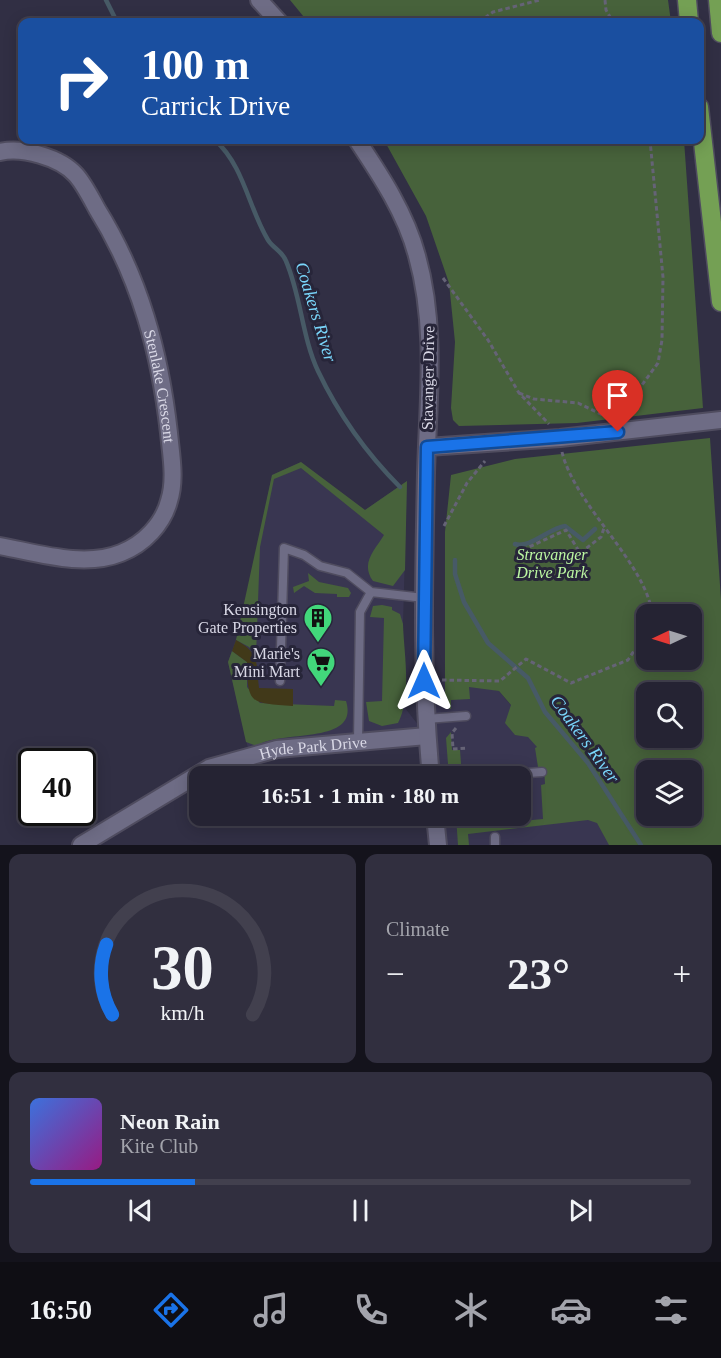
<!DOCTYPE html>
<meta charset="utf-8">
<style>
body{margin:0;font-family:Georgia,serif;background:#312f3f;color:#f1f3f6;height:100vh;display:flex;flex-direction:column;font-size:22px;white-space:nowrap}
*{box-sizing:border-box;margin:0}
p{font-size:20px;color:#a3a4ac}
.icon{flex:none;width:33px;height:33px;fill:none;stroke:currentColor;stroke-width:2;stroke-linecap:round;stroke-linejoin:round}
.map{position:relative;height:845px;overflow:hidden}
.side{display:flex;flex-direction:column;gap:9px;padding:9px;background:#14131c;flex:1}
.side>*{flex:none}
.guide{position:absolute;left:18px;top:18px;width:686px;height:126px;border-radius:12px;box-shadow:0 3px 15px #0003,0 0 0 2px #42404e;background:#1a4fa0;color:#fff;overflow:hidden}
.needle{width:39px;rotate:266deg}
.controls{position:absolute;left:636px;top:604px;display:grid;gap:12px}
.controls a{display:grid;place-items:center;width:66px;height:66px;border-radius:12px;background:#252333;box-shadow:0 3px 15px #0003,0 0 0 2px #42404e;font-size:30px}
.speed{position:absolute;left:18px;top:748px;display:flex;gap:12px;font-size:30px;font-weight:700;text-align:center}
.speed>*{display:grid;place-content:center;width:78px;height:78px;border-radius:50%;background:#252333;box-shadow:0 3px 15px #0003,0 0 0 2px #42404e;line-height:1}
.speed .limit{border:3px solid #111;border-radius:9px;background:#fff;color:#111}
.pin{position:absolute;display:grid;place-items:center;width:51px;height:51px;color:#fff;margin:-62px -26px;border-radius:50% 50% 50% 0;rotate:-45deg;box-shadow:0 0 6px #0007}
.pin .icon{rotate:45deg}
.me{position:absolute;width:66px;margin:-33px;rotate:0deg;stroke-linejoin:round;filter:drop-shadow(0 0 4px #0008)}
.turn{display:flex;align-items:center;gap:21px;height:126px;padding:0 24px;font-size:27px}
.turn .icon{width:78px;height:78px;stroke-width:2.5}
.turn b{display:block;font-size:42px;line-height:51px}
.big{font-size:45px;font-weight:800;line-height:1.1}
.side .card{flex:1;display:flex;flex-direction:column;justify-content:center;gap:9px;min-width:0;padding:0 21px;border-radius:12px;background:#312f3f}
.side .dial{align-items:center;gap:0}
.dial svg{height:156px;overflow:visible;fill:none;stroke:#42404e;stroke-width:7;stroke-linecap:round;text-anchor:middle}
.dial text{fill:#f1f3f6;stroke:none}
.song{display:flex;align-items:center;gap:18px}
.cover{width:72px;height:72px;border-radius:9px;background:linear-gradient(135deg,hsl(220 70% 55%),hsl(310 70% 35%))}
.played{height:6px;border-radius:3px;background:linear-gradient(90deg,#1a73e8 25%,#42404e 25%)}
.keys{display:flex;justify-content:space-around;direction:ltr}
.heat{display:flex;justify-content:space-between;align-items:center;font-size:33px;direction:ltr}
.side .tiles{flex:1;display:grid;gap:9px;grid-template-columns:1fr 1fr}
.card:last-child{grid-column:span 2}
.trip{position:absolute;left:189px;top:766px;width:342px;height:60px;border-radius:12px;background:#252333;box-shadow:0 3px 15px #0003,0 0 0 2px #42404e;font-weight:800;line-height:60px;text-align:center}
.dock{display:flex;height:96px;justify-content:space-around;align-items:center;background:#0f0e14;color:#a3a4ac}
.dock .icon{width:42px;height:42px}
.dock .current{color:#1a73e8}
.dock b{font-size:27px;color:#f1f3f6}
.map>svg:first-child{display:block}
.built{fill:#393651}
.green{fill:#47623b;fill-rule:evenodd}
.sand{fill:#413919}
.lines{fill:none;stroke-linecap:round;stroke-linejoin:round}
.stream{stroke:#475a66;stroke-width:4.5}
.service-casing{stroke:#4f4c5f;stroke-width:11}
.minor-casing{stroke:#4f4c5f;stroke-width:20}
.tertiary-casing{stroke:#4f4c5f;stroke-width:20}
.motorway-casing{stroke:#4f4c5f;stroke-width:21}
.path{stroke:#656376;stroke-width:3;stroke-dasharray:4.5 3;stroke-linecap:butt}
.service{stroke:#6e6c85;stroke-width:8}
.minor{stroke:#6e6c85;stroke-width:16}
.tertiary{stroke:#6e6c85;stroke-width:16}
.motorway{stroke:#74a054;stroke-width:18}
.route-casing{stroke:#114b97;stroke-width:15}
.route{stroke:#1a73e8;stroke-width:10}
.labels{text-anchor:middle;dominant-baseline:central;stroke-width:6;stroke-linejoin:round;paint-order:stroke}
.street-label{font-size:16px;fill:#d9d8e6;stroke:#272539}
.park-label{font-size:16px;font-style:italic;fill:#bcf8a2;stroke:#272539}
.poi-label{font-size:16px;fill:#d9d8e6;stroke:#272539;text-anchor:end}
.water-label{font-size:18px;font-style:italic;fill:#79d5fa;stroke:#272539}
</style>
<div class="map">
<svg width="721" height="845" viewBox="0 0 721 845">
<rect width="100%" height="100%" fill="#312f44"/>
<path class="built" d="M301 462 365 510 407 481 403 624 405 708 426 735 424 681 445 680 499 691 602 814 616 845H438L435 816H520V777H431L427 736 250 757 228 662 241 625 272 475Z"/>
<path class="green" d="M290 0H668L671 22H308Z
M384 140H684L703 408 577 423 459 426 453 420 451 408 455 342 449 283 426 216Z
M710 438 721 600V845H609L597 823 588 820 468 834 469 845H458L456 816H463L464 822 490 819 491 824 543 819 541 785 545 784 544 767H538L535 748 537 747 528 737 515 735 505 723 511 705 499 691 469 687 470 699 451 700V709L445 707V532L451 475 515 459ZM646 615H692V660H646ZM646 693H692V738H646ZM646 771H692V816H646Z
M301 462 365 510 407 481 405 570 393 586 373 581C360 563 375 550 384 535L301 468 274 479 260 547 256 655 249 647 236 640 272 475Z
M308 573 319 582 348 588 351 593 349 597H337V594L315 593 304 586 294 593 293 587 309 581Z
M382 605 392 607V610L400 614 403 624C404 655 412 695 398 723L382 726 369 721 366 702 382 701 384 618 370 617 373 606Z
M232 651 247 662V687L260 703 334 706 335 700 346 701C360 746 279 729 257 746L246 742 228 662Z
M451 732 452 750H460L462 777H449L446 738Z"/>
<path class="sand" d="M236 640C260 653 256 663 259 688L293 689V706C252 703 247 706 247 662L232 651Z"/>
<g class="lines">
<path class="stream" d="M106 0 117 22
M215 140C244 166 249 209 268 240 273 248 283 252 286 261 301 296 302 337 318 371 338 413 367 454 400 487
M515 544C530 549 549 528 565 526L583 540 595 529
M455 560V574L464 602 488 643 528 678 545 712 588 763 641 845"/>
<g class="service-casing">
<path id="service" d="M280 681 284 548 304 555 320 566 347 573 371 592 424 598
M426 719 466 716
M358 741 360 612 371 592
M476 777 542 772
M495 837V845"/>
</g>
<g class="minor-casing">
<g id="minor">
<path id="s1" d="M0 152C22 147 60 157 76 175 84 184 91 198 97 209 140 278 160 353 169 433 171 454 176 480 169 501 163 524 144 544 121 553 84 568 38 553 0 546"/>
<path id="s2" d="M81 845 209 768 277 749 427 736"/>
</g>
</g>
<g class="tertiary-casing">
<path id="tertiary" d="M259 0 279 22
M357 140C381 176 406 214 417 256 437 327 428 400 426 473 424 574 421 676 431 777
M427 447 560 438 721 420
M435 816 438 845"/>
</g>
<g class="motorway-casing">
<path id="motorway" d="M687 0 689 22
M718 0 721 33
M699 107 721 302"/>
</g>
<path class="path" d="M605 0 606 10 613 22
M479 22 493 12 540 0
M443 278 488 340 519 393 549 424
M519 393 534 399 578 403 605 416
M620 415 658 363 662 340 663 277 650 140
M562 452C575 506 648 565 652 615
M444 526 467 483 485 461
M516 553 566 530 580 553 601 537 604 528
M442 680 500 681 526 659 571 683 628 660 646 633
M456 728 452 733 453 749 468 748"/>
<use href="#service" class="service"/>
<use href="#minor" class="minor"/>
<use href="#tertiary" class="tertiary"/>
<use href="#motorway" class="motorway"/>
</g>
<g class="lines">
<g class="route-casing">
<path id="route" d="M424 681 427 447 618 432"/>
</g>
<use href="#route" class="route"/>
</g>
<defs>
<g id="building-pin" transform="scale(1.5)"><path d="M0 17L-7.5 6A9.5 9.5 0 1 1 7.5 6Z" fill="#42d77b" stroke="#272539"/><path d="M-4-6H4V6H1V3H-1V6H-4ZM-2.5-4.3h1.7v1.8h-1.7ZM.8-4.3h1.7v1.8H.8ZM-2.5-1h1.7V.8h-1.7ZM.8-1h1.7V.8H.8Z" fill="#111"/></g>
<g id="supermarket-pin" transform="scale(1.5)"><path d="M0 17L-7.5 6A9.5 9.5 0 1 1 7.5 6Z" fill="#42d77b" stroke="#272539"/><path d="M-6-5.5h2.5l.6 2H6L4.5 2H-2.5L-4.4-4H-6ZM-1.5 3.2a1.3 1.3 0 1 0 .1 0ZM3 3.2a1.3 1.3 0 1 0 .1 0Z" fill="#111"/></g>
</defs>
<g fill-rule="evenodd">
<use href="#building-pin" x="318" y="618"/>
<use href="#supermarket-pin" x="321" y="662"/>
</g>
<g class="labels">
<g class="street-label">
<text transform="translate(428 378) rotate(-89)">Stavanger Drive</text>
<text stroke="none"><textPath href="#s1" startOffset="312">Stenlake Crescent</textPath></text>
<text stroke="none"><textPath href="#s2" startOffset="256">Hyde Park Drive</textPath></text>
</g>
<g class="park-label">
<text x="552" y="554">Stravanger<tspan x="552" dy="18">Drive Park</tspan></text>
</g>
<g class="poi-label">
<text x="297" y="609">Kensington<tspan x="297" dy="18">Gate Properties</tspan></text>
<text x="300" y="653">Marie's<tspan x="300" dy="18">Mini Mart</tspan></text>
</g>
<g class="water-label">
<text transform="translate(316 312) rotate(73)">Coakers River</text>
<text transform="translate(585 739) rotate(54)">Coakers River</text>
</g>
</g>
</svg>
<div class="controls">
<a><svg class="needle" viewBox="-14 -14 28 28"><path d="M0-13l5 13h-10z" fill="#e53935"/><path d="M0 13l5-13h-10z" fill="#a3a4ac"/></svg></a>
<a><svg class="icon" aria-label="search" viewBox="0 0 24 24"><circle cx="10" cy="10" r="6"/><path d="M15 15l6 6"/></svg></a>
<a><svg class="icon" aria-label="layers" viewBox="0 0 24 24"><path d="M12 4l9 5-9 5-9-5zM3 14l9 5 9-5"/></svg></a>
</div>
<div class="speed"><div class="limit">40</div></div>
<div class="pin" style="left:618px;top:432px;background:#d93025"><svg class="icon" aria-label="arrive" viewBox="0 0 24 24"><path d="M6 21V4h12l-3 4 3 4H6"/></svg></div>
<svg class="me" style="left:424px;top:681px" viewBox="-20 -20 40 40"><path d="M0-17L14 15 0 8-14 15z" fill="#1a73e8" stroke="#fff" stroke-width="4"/></svg>
<div class="trip">16:51 · 1 min · 180 m</div>
<div class="guide">
<div class="turn"><svg class="icon" aria-label="right" viewBox="0 0 24 24"><path d="M7 20v-9h11M14 6l5 5-5 5"/></svg><div><b>100 m</b>Carrick Drive</div></div>
</div>
</div>
<section class="side">
<div class="tiles">
<div class="card dial"><svg viewBox="0 0 100 80">
<path d="M14 69A42 42 0 1 1 86 69"/>
<path d="M14 69A42 42 0 0 1 11 33" stroke="#1a73e8"/>
<text x="50" y="56" font-size="32" font-weight="700">30</text>
<text x="50" y="72" font-size="11">km/h</text>
</svg></div>
<div class="card"><p>Climate</p>
<div class="heat"><a>−</a><b class="big">23°</b><a>+</a></div>
</div>
<div class="card">
<div class="song"><i class="cover"></i><div><b>Neon Rain</b><p>Kite Club</p></div></div>
<div class="played"></div>
<div class="keys"><svg class="icon" aria-label="previous" viewBox="0 0 24 24"><path d="M18 5L8 12l10 7zM5 5v14"/></svg><svg class="icon" aria-label="pause" viewBox="0 0 24 24"><path d="M8 5v14M16 5v14"/></svg><svg class="icon" aria-label="next" viewBox="0 0 24 24"><path d="M6 5l10 7-10 7zM19 5v14"/></svg></div>
</div>
</div>
</section>
<nav class="dock">
<b>16:50</b>
<svg class="icon current" aria-label="directions" viewBox="0 0 24 24"><path d="M12 3l9 9-9 9-9-9zM9 14v-3h6M13 9l2 2-2 2"/></svg>
<svg class="icon" aria-label="music" viewBox="0 0 24 24"><path d="M9 18V5l10-2v13"/><circle cx="6" cy="18" r="3"/><circle cx="16" cy="16" r="3"/></svg>
<svg class="icon" aria-label="phone" viewBox="0 0 24 24"><path d="M5 4h4l2 5-3 2q2 4 5 5l2-3 5 2v4C11 20 4 13 5 4z"/></svg>
<svg class="icon" aria-label="climate" viewBox="0 0 24 24"><path d="M12 3v18M4 7l16 10M4 17L20 7"/></svg>
<svg class="icon" aria-label="car" viewBox="0 0 24 24"><path d="M5 17H2v-5l4-1 3-4h7l3 4 3 1v5h-3M9 17h6M6 11h13"/><circle cx="7" cy="17" r="2"/><circle cx="17" cy="17" r="2"/></svg>
<svg class="icon" aria-label="filters" viewBox="0 0 24 24"><path d="M4 7h16M4 17h16"/><circle cx="9" cy="7" r="2"/><circle cx="15" cy="17" r="2"/></svg>
</nav>
